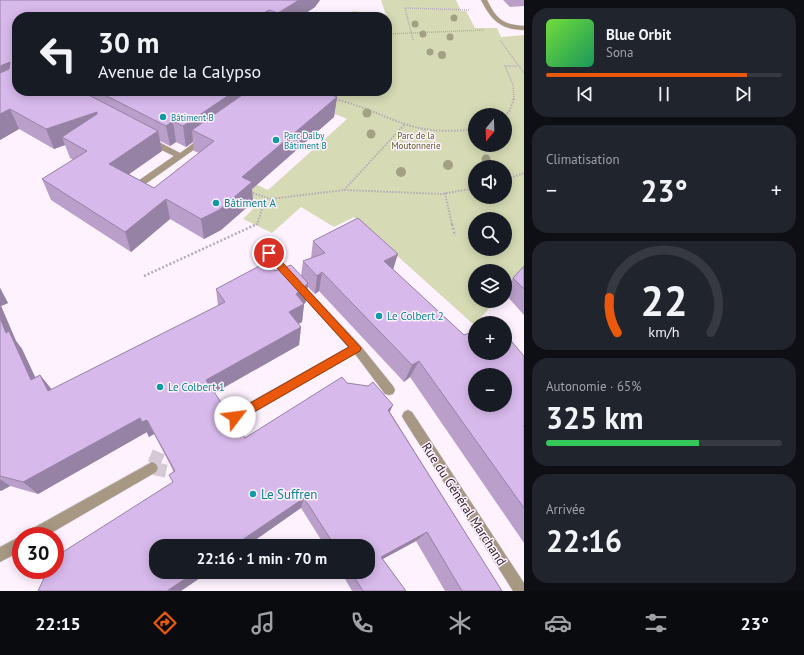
<!DOCTYPE html>
<html lang="fr">
<meta charset="utf-8">
<style>
body{margin:0;font-family:"PT Sans",sans-serif;background:#20242c;color:#f1f3f6;height:100vh;display:flex;flex-direction:column;font-size:15px;white-space:nowrap}
*{box-sizing:border-box;margin:0}
p{font-size:13px;color:#9ea1a6}
.icon{flex:none;width:22px;height:22px;fill:none;stroke:currentColor;stroke-width:2;stroke-linecap:round;stroke-linejoin:round}
.map{position:relative;flex:1;overflow:hidden}
.drawer{display:flex;flex-direction:column;gap:8px;padding:8px;background:#0d0f14;width:280px}
.drawer>*{flex:none}
.guide{position:absolute;left:12px;top:12px;width:380px;height:84px;border-radius:16px;box-shadow:0 2px 10px #0003;background:#171b24;color:#f1f3f6;overflow:hidden}
.needle{width:26px;rotate:199deg}
.tools{position:absolute;left:468px;top:108px;display:grid;gap:8px}
.tools a{display:grid;place-items:center;width:44px;height:44px;border-radius:50%;background:#171b24;box-shadow:0 2px 10px #0003;font-size:20px}
.speed{position:absolute;left:12px;top:527px;display:flex;gap:8px;font-size:20px;font-weight:700;text-align:center}
.speed>*{display:grid;place-content:center;width:52px;height:52px;border-radius:50%;background:#171b24;box-shadow:0 2px 10px #0003;line-height:1}
.speed .limit{border:6px solid #d22;background:#fff;color:#111}
.pin{position:absolute;display:grid;place-items:center;width:34px;height:34px;color:#fff;margin:-17px;border:2px solid #fff;border-radius:50%;box-shadow:0 1px 4px #0007}
.me{position:absolute;width:44px;margin:-22px;rotate:60deg;stroke-linejoin:round;filter:drop-shadow(0 0 3px #0008)}
.turn{display:flex;align-items:center;gap:14px;height:84px;padding:0 20px;font-size:18px}
.turn .icon{width:52px;height:52px;stroke-width:2.5}
.turn b{display:block;font-size:28px;line-height:34px}
.big{font-size:30px;font-weight:700;line-height:1.1}
.drawer .card{flex:1;display:flex;flex-direction:column;justify-content:center;gap:6px;min-width:0;padding:0 14px;border-radius:16px;background:#20242c}
.drawer .dial{align-items:center;gap:0}
.dial svg{height:104px;overflow:visible;fill:none;stroke:#363941;stroke-width:7;stroke-linecap:round;text-anchor:middle}
.dial text{fill:#f1f3f6;stroke:none}
.song{display:flex;align-items:center;gap:12px}
.cover{width:48px;height:48px;border-radius:6px;background:linear-gradient(135deg,hsl(100 70% 55%),hsl(150 70% 35%))}
.played{height:4px;border-radius:2px;background:linear-gradient(90deg,#ea580c 85%,#363941 85%)}
.keys{display:flex;justify-content:space-around;direction:ltr}
.heat{display:flex;justify-content:space-between;align-items:center;font-size:22px;direction:ltr}
.charge{height:6px;border-radius:3px;background:linear-gradient(90deg,#34c759 65%,#363941 0)}
.trip{position:absolute;left:149px;top:539px;width:226px;height:40px;border-radius:16px;background:#171b24;box-shadow:0 2px 10px #0003;font-weight:700;line-height:40px;text-align:center}
.tabs{display:flex;height:64px;justify-content:space-around;align-items:center;background:#090b0e;color:#9ea1a6}
.tabs .icon{width:28px;height:28px}
.tabs .active{color:#ea580c}
.tabs b{font-size:18px;color:#f1f3f6}
main{display:flex;flex:1;min-height:0}
.map>svg:first-child{display:block}
.green{fill:#d6dbb5;fill-rule:evenodd}
.lines{fill:none;stroke-linecap:round;stroke-linejoin:round}
.minor-tunnel{stroke:#d5c9d5;stroke-width:13;stroke-dasharray:13 6;stroke-linecap:butt}
.minor-casing{stroke:#d9cdd9;stroke-width:1}
.path-far2{stroke:#b6aab6;stroke-width:1.5;stroke-dasharray:1 1;stroke-linecap:butt}
.path-far1{stroke:#b6aab6;stroke-width:2;stroke-dasharray:1.5 1.5;stroke-linecap:butt}
.path{stroke:#b6aab6;stroke-width:2.5;stroke-dasharray:2 2;stroke-linecap:butt}
.minor{fill:#a69883;fill-rule:evenodd}
.tree{fill:#a3a083}
.wall{fill:#b99fca;fill-rule:evenodd}
.shaded-wall{fill:#9682a4}
.building{fill:#d7b9eb;stroke:#9682a4;fill-rule:evenodd}
.route{fill:#ea580c;stroke:#983908}
.culture-dot{fill:#0f9aa8;stroke:#fff2ff;stroke-width:1.5}
.labels{text-anchor:middle;dominant-baseline:central;stroke-width:3;stroke-linejoin:round;paint-order:stroke}
.far-culture-label{font-size:9px;fill:#0d838f;stroke:#fff2ff;text-anchor:start}
.far-park-label{font-size:9px;fill:#575c1e;stroke:#fff2ff}
.culture-label{font-size:11px;fill:#0d838f;stroke:#fff2ff;text-anchor:start}
.near-culture-label{font-size:13px;fill:#0d838f;stroke:#fff2ff;text-anchor:start}
.near-street-label{font-size:13px;fill:#2d252d;stroke:#fff2ff}
</style>
<main>
<div class="map">
<svg width="524" height="591" viewBox="0 0 524 591">
<rect width="100%" height="100%" fill="#fff2ff"/>
<path class="green" d="M381 0H456L461 11H466L475 28H497L501 37 524 35V271L505 291V271H475V301H496L474 325 354 217 334 227 301 207 272 233 243 219 260 202 188 166 200 157 268 190 347 119 279 91H387V17H348L353 11 386 15ZM475 115H505V145H475ZM475 167H505V197H475ZM475 219H505V249H475Z"/>
<g class="lines">
<path class="minor-tunnel" d="M220 413 235 417V436L175 473 152 468 161 447Z"/>
<g class="minor-casing">
<path id="minor" d="M481 0H487C496 18 502 25 524 26V30C500 29 492 21 481 0Z
M202 137H208L209 139 144 185H138V181L174 156 147 143V139H153L180 153Z
M269 250 272 251 360 345 393 386 395 390 393 394 389 395 385 394 355 354 239 421 235 423 231 421 229 417 231 413 348 347 266 255 264 253Z
M408 410 412 412 524 583V591H513L404 420 402 416 404 412Z
M152 462 156 464 158 468 156 472 46 536H26L28 531Z
M21 536V551L0 562V547Z"/>
</g>
<path class="path-far2" d="M387 34 485 30
M413 40 405 8 470 10
M500 40 524 73
M514 99 513 85 505 66H517"/>
<path class="path-far1" d="M333 99C359 104 381 116 405 124 427 132 452 132 475 129
M505 116 510 110 514 98
M505 180 524 173
M344 190 405 124
M250 192 270 199 344 190 442 194 475 188
M445 193 452 225
M257 225 265 199"/>
<path class="path" d="M452 224 455 236
M144 276 257 224"/>
<use href="#minor" class="minor"/>
</g>
<g class="tree">
<circle cx="454" cy="18" r="3.5"/>
<circle cx="415" cy="24" r="3.5"/>
<circle cx="423" cy="34" r="3.5"/>
<circle cx="450" cy="37" r="3.5"/>
<circle cx="430" cy="52" r="3.5"/>
<circle cx="442" cy="55" r="4"/>
<circle cx="367" cy="113" r="4.5"/>
<circle cx="371" cy="134" r="4.5"/>
<circle cx="486" cy="159" r="4.5"/>
<circle cx="448" cy="165" r="5"/>
<circle cx="401" cy="172" r="5"/>
</g>
<path class="wall" d="M0 0H320L315 7 300 17H17V91H322L337 97 334 117 252 189 253 202 221 230 204 239 170 219 131 252 51 200 42 179 73 160 70 158 65 145 54 149 19 129 0 140ZM160 141 170 146 176 142 186 147 193 142 194 151 199 153 154 188 129 174 162 151Z
M503 0H524V6L510 7Z
M313 241 393 270 464 335 524 356V543L410 377 404 382 319 291 315 294 308 287 306 302 304 304 302 322 298 324 301 327 299 345 214 393 245 438 347 383 390 412 502 591H445L416 541 383 559 406 591H352L341 572H368V546H325L301 508 172 482 174 472 154 434 149 437 147 432 38 494 10 486 1 491 0 490V288L8 303 1 306 16 341 22 349 35 377 40 375 52 390 218 306 216 289 275 271 301 276 303 261 311 258Z
M524 266V315L505 294V290L513 278Z"/>
<path class="shaded-wall" d="M299 0H320L315 7 300 17H278V13Z
M269 10V17H257Z
M10 62 17 79 0 89V66Z
M235 91H245V105L192 130 193 142 186 147 183 126Z
M337 97 334 117 252 189 253 202 221 230 204 239 201 219 242 177Z
M10 109 19 129 0 140V114Z
M97 112 103 132 62 137 65 145 54 149 46 129Z
M173 121 176 142 170 146 166 126Z
M158 131 162 151 115 184 109 164Z
M166 199 170 219 131 252 125 232Z
M398 254 392 273 384 261Z
M322 272 319 291 315 294 317 276Z
M308 283 306 302 304 304 302 322 287 330 289 312 296 294Z
M0 288 8 303 1 306 16 341 22 349 44 396 31 380 6 333 0 318Z
M301 327 299 345 209 396 206 380Z
M419 361 410 377 404 382 412 365Z
M40 375 53 391H48Z
M393 405 386 420 388 410Z
M140 418 147 432 38 494 23 482Z
M147 420 154 434 149 437 142 422Z
M0 479 10 486 1 491 0 490Z
M304 498 301 508 247 546H233Z
M427 532 416 541 373 564 381 557Z
M195 572H209L181 591H167Z"/>
<path class="building" d="M0 0H299L278 13 269 10 257 17H17V91H81L158 131 109 164 154 188 214 141 192 130 248 91H322L337 97 242 177 252 182 219 210 201 219 166 199 125 232 42 179 87 151 62 137 97 114V112L46 129 10 109 0 114V73L9 69 10 62 0 66Z
M97 91H235L183 126 173 121 166 126Z
M358 218 398 254 384 261 464 335 475 331V353H505V337L507 336 524 356V426H523L524 427V508L419 361 412 365 322 272 317 276 303 261 325 253 313 241ZM475 375H505V405H475Z
M267 262 275 271 291 265 308 283 296 294 304 304 289 312 301 327 206 380 245 438 342 377 347 383 368 386 373 382 393 405 388 410 502 591H462L427 532 381 557 406 591H363L351 572H368V546H335L304 498 233 546H156V572H195L167 591H38L47 572 46 570H55V557L173 482 169 475 175 471 147 420 142 422 140 418 23 482 0 476V318L6 333 9 331 31 380 40 375 48 391 225 302 216 289Z
M524 266V289L513 278Z"/>
<path class="route" d="M269 250 272 251 361 348 360 351 235 423 231 421 229 417 231 414 349 347 266 256 264 253Z"/>
<g class="culture-dot">
<circle cx="163" cy="117" r="4"/>
<circle cx="276" cy="140" r="4"/>
<circle cx="216" cy="203" r="4"/>
<circle cx="379" cy="316" r="4"/>
<circle cx="160" cy="387" r="4"/>
<circle cx="253" cy="494" r="4"/>
</g>
<g class="labels">
<g class="far-culture-label">
<text x="171" y="117">Bâtiment B</text>
<text x="284" y="135">Parc Dalby<tspan x="284" dy="10">Bâtiment B</tspan></text>
</g>
<g class="far-park-label">
<text x="416" y="135">Parc de la<tspan x="416" dy="10">Moutonnerie</tspan></text>
</g>
<g class="culture-label">
<text x="224" y="203">Bâtiment A</text>
<text x="387" y="316">Le Colbert 2</text>
<text x="168" y="387">Le Colbert 1</text>
</g>
<g class="near-culture-label">
<text x="261" y="494">Le Suffren</text>
</g>
<g class="near-street-label">
<text transform="translate(464 504) rotate(57)">Rue du Général Marchand</text>
</g>
</g>
</svg>
<div class="tools">
<a><svg class="needle" viewBox="-14 -14 28 28"><path d="M0-13l5 13h-10z" fill="#e53935"/><path d="M0 13l5-13h-10z" fill="#9ea1a6"/></svg></a>
<a><svg class="icon" aria-label="sound" viewBox="0 0 24 24"><path d="M4 9h4l5-4v14l-5-4H4zM17 9q2 3 0 6"/></svg></a>
<a><svg class="icon" aria-label="search" viewBox="0 0 24 24"><circle cx="10" cy="10" r="6"/><path d="M15 15l6 6"/></svg></a>
<a><svg class="icon" aria-label="layers" viewBox="0 0 24 24"><path d="M12 4l9 5-9 5-9-5zM3 14l9 5 9-5"/></svg></a>
<a>+</a>
<a>−</a>
</div>
<div class="speed"><div class="limit">30</div></div>
<div class="pin" style="left:269px;top:253px;background:#d93025"><svg class="icon" aria-label="arrive" viewBox="0 0 24 24"><path d="M6 21V4h12l-3 4 3 4H6"/></svg></div>
<svg class="me" style="left:235px;top:417px" viewBox="-20 -20 40 40"><circle r="19" fill="#fff"/><path d="M0-13L10 11 0 6-10 11z" fill="#ea580c"/></svg>
<div class="trip">22:16 · 1 min · 70 m</div>
<div class="guide">
<div class="turn"><svg class="icon" aria-label="left" viewBox="0 0 24 24"><path d="M17 20v-9H6M10 6l-5 5 5 5"/></svg><div><b>30 m</b>Avenue de la Calypso</div></div>
</div>
</div>
<section class="drawer">
<div class="card">
<div class="song"><i class="cover"></i><div><b>Blue Orbit</b><p>Sona</p></div></div>
<div class="played"></div>
<div class="keys"><svg class="icon" aria-label="previous" viewBox="0 0 24 24"><path d="M18 5L8 12l10 7zM5 5v14"/></svg><svg class="icon" aria-label="pause" viewBox="0 0 24 24"><path d="M8 5v14M16 5v14"/></svg><svg class="icon" aria-label="next" viewBox="0 0 24 24"><path d="M6 5l10 7-10 7zM19 5v14"/></svg></div>
</div>
<div class="card"><p>Climatisation</p>
<div class="heat"><a>−</a><b class="big">23°</b><a>+</a></div>
</div>
<div class="card dial"><svg viewBox="0 0 100 80">
<path d="M14 69A42 42 0 1 1 86 69"/>
<path d="M14 69A42 42 0 0 1 8 42" stroke="#ea580c"/>
<text x="50" y="56" font-size="32" font-weight="700">22</text>
<text x="50" y="72" font-size="11">km/h</text>
</svg></div>
<div class="card"><p>Autonomie · 65%</p><b class="big">325 km</b><div class="charge"></div></div>
<div class="card"><p>Arrivée</p><b class="big">22:16</b></div>
</section>
</main>
<nav class="tabs">
<b>22:15</b>
<svg class="icon active" aria-label="directions" viewBox="0 0 24 24"><path d="M12 3l9 9-9 9-9-9zM9 14v-3h6M13 9l2 2-2 2"/></svg>
<svg class="icon" aria-label="music" viewBox="0 0 24 24"><path d="M9 18V5l10-2v13"/><circle cx="6" cy="18" r="3"/><circle cx="16" cy="16" r="3"/></svg>
<svg class="icon" aria-label="phone" viewBox="0 0 24 24"><path d="M5 4h4l2 5-3 2q2 4 5 5l2-3 5 2v4C11 20 4 13 5 4z"/></svg>
<svg class="icon" aria-label="climate" viewBox="0 0 24 24"><path d="M12 3v18M4 7l16 10M4 17L20 7"/></svg>
<svg class="icon" aria-label="car" viewBox="0 0 24 24"><path d="M5 17H2v-5l4-1 3-4h7l3 4 3 1v5h-3M9 17h6M6 11h13"/><circle cx="7" cy="17" r="2"/><circle cx="17" cy="17" r="2"/></svg>
<svg class="icon" aria-label="filters" viewBox="0 0 24 24"><path d="M4 7h16M4 17h16"/><circle cx="9" cy="7" r="2"/><circle cx="15" cy="17" r="2"/></svg>
<b>23°</b>
</nav>
